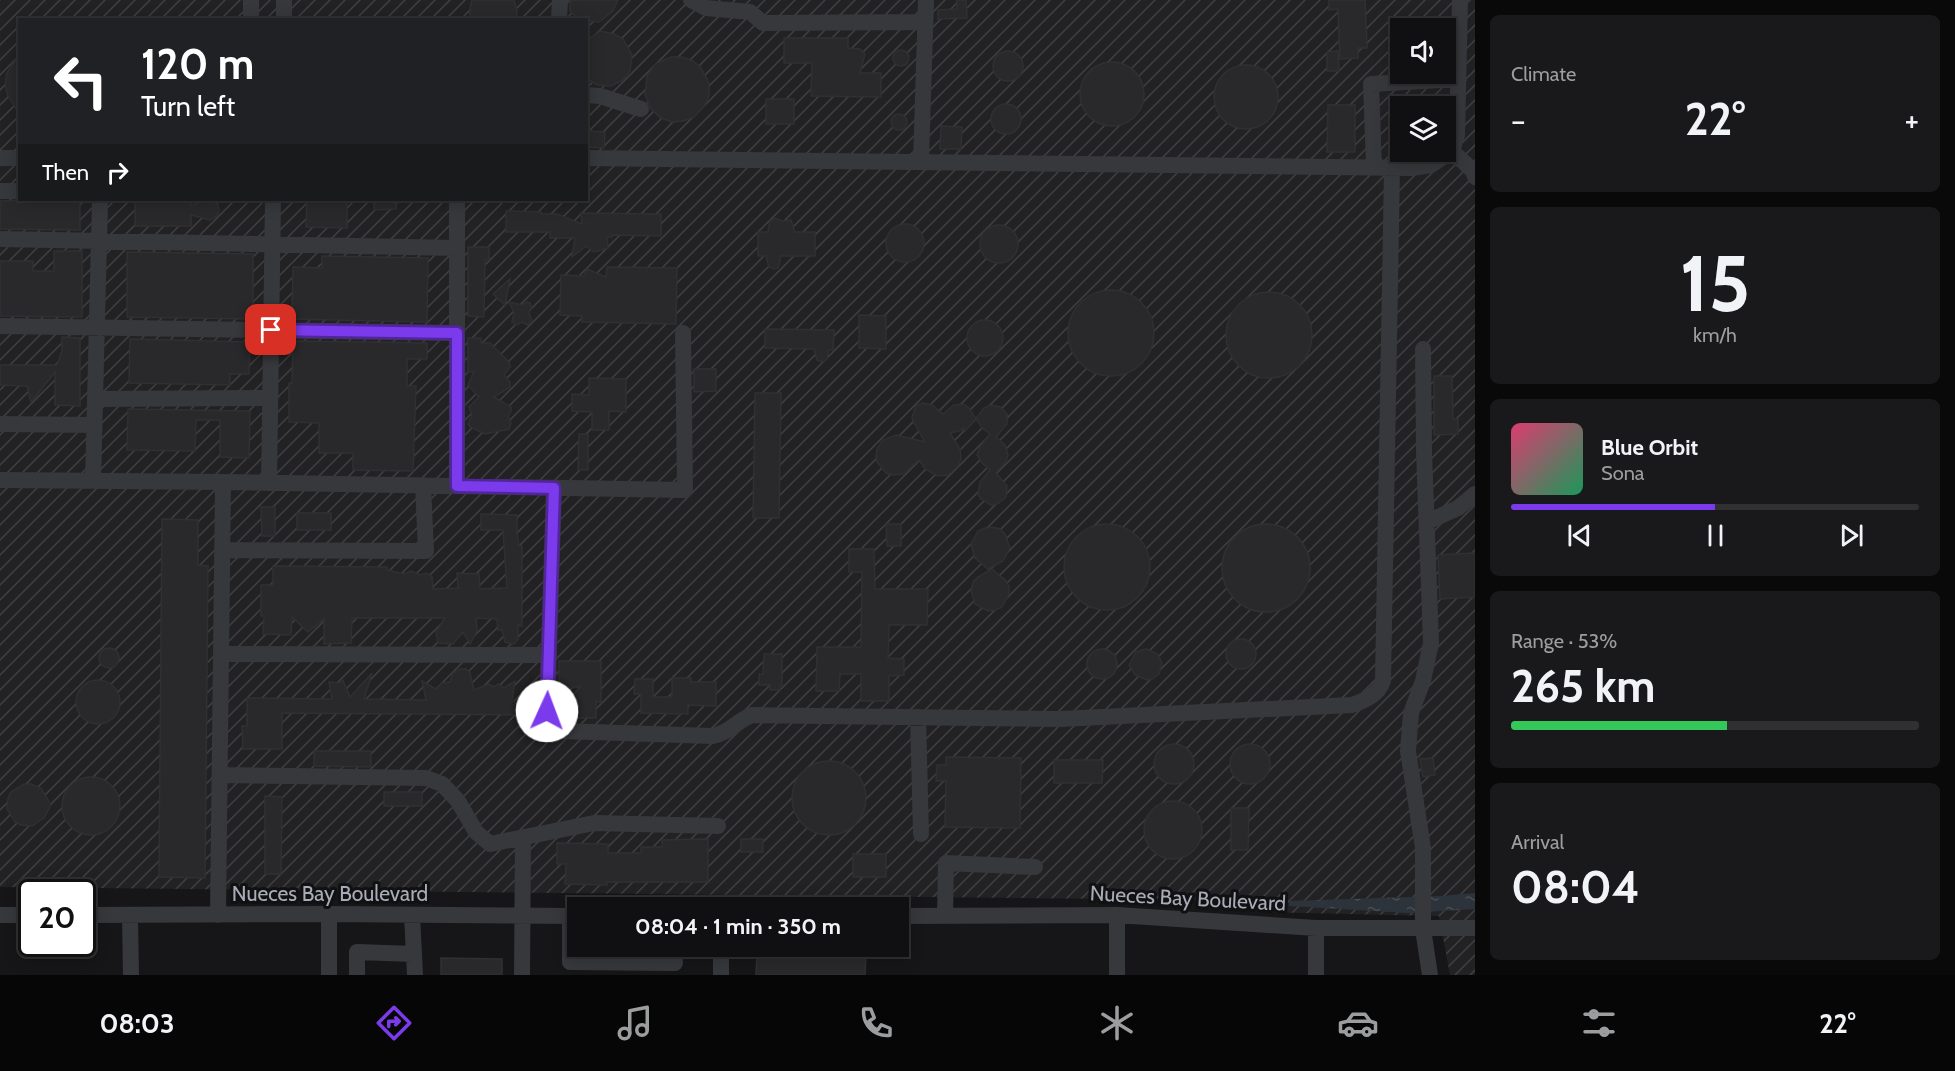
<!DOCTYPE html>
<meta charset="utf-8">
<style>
body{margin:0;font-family:Cabin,sans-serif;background:#19191b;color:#f1f3f6;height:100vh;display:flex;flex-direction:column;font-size:22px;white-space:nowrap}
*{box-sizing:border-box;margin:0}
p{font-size:20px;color:#9c9d9f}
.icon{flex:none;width:33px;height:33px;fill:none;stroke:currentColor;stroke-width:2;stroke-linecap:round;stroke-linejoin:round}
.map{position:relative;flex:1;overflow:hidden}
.sheet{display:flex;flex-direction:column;gap:15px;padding:15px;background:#09090a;width:480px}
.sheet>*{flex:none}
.top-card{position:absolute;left:18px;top:18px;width:570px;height:183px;border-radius:0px;box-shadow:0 3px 15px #0003,0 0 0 2px #303032;background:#202124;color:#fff;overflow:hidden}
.buttons{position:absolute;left:1390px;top:18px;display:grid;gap:12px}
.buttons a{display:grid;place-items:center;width:66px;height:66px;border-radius:0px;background:#101012;box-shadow:0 3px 15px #0003,0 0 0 2px #303032;font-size:30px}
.speed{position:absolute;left:18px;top:879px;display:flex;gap:12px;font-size:30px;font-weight:700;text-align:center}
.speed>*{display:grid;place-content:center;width:78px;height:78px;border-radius:50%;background:#101012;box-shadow:0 3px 15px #0003,0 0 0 2px #303032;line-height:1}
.speed .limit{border:3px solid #111;border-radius:9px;background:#fff;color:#111}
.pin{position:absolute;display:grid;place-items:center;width:51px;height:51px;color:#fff;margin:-26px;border-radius:12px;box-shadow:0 3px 9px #0006}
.me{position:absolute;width:66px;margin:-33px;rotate:2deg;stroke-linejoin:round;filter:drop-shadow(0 0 4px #0008)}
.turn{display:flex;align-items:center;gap:21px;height:126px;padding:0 24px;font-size:27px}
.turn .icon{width:78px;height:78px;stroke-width:2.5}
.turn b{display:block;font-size:42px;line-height:51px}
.then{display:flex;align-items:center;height:57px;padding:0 24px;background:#0003;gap:12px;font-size:22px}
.big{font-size:45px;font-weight:700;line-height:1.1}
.sheet .tile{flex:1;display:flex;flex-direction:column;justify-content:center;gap:9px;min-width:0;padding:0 21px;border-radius:9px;background:#19191b}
.sheet .dial{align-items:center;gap:0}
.dial b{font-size:78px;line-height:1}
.song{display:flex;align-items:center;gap:18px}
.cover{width:72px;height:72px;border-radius:9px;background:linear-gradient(135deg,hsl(340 70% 55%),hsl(150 70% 35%))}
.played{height:6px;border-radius:3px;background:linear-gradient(90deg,#7c3aed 50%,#303032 50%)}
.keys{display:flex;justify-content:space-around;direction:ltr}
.heat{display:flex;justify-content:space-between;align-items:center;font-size:33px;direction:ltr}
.charge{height:9px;border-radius:4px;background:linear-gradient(90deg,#34c759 53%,#303032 0)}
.trip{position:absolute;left:567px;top:897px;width:342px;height:60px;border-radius:0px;background:#101012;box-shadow:0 3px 15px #0003,0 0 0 2px #303032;font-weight:700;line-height:60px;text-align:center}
.menu{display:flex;height:96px;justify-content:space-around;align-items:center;background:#060607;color:#9c9d9f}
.menu .icon{width:42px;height:42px}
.menu .active{color:#7c3aed}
.menu b{font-size:27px;color:#f1f3f6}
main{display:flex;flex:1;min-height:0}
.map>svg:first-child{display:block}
.industrial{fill:url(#industrial-furrows);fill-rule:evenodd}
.water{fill:url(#water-ripples)}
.building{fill:#29292b;stroke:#303033;stroke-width:1.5}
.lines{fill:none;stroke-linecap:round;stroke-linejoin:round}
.minor{stroke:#37383c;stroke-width:16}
.route-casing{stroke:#51269a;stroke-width:15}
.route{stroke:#7c3aed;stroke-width:10}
.labels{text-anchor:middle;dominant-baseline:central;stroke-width:6;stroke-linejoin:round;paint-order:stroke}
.street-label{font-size:21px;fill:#a9acb6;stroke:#111113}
</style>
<main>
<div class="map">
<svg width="1475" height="975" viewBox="0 0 1475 975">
<defs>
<pattern id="industrial-furrows" width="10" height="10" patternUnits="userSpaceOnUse" patternTransform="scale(1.5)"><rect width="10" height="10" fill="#222224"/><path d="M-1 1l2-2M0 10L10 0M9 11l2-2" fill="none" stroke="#3f3f42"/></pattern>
<pattern id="water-ripples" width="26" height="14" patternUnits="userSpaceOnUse" patternTransform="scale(1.5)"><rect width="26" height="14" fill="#2d333a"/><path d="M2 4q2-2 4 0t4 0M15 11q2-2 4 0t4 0" fill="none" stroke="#494e54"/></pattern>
</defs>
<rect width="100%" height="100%" fill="#161618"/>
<path class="industrial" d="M0 0H1475V975H1450L1439 916 1261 912 1201 900 0 887ZM20 20H586V200H20ZM1401 28H1446V74H1401ZM1401 106H1446V152H1401Z"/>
<path class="water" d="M1475 893V909L1408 913 1289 906V901L1441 896Z"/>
<path class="building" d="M472 0H514L517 11 516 20H470V8Z
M570 0H618L613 11 599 22 582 20 574 15 570 11Z
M957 0H966L967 18 938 19V10L957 9Z
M1329 0H1365L1367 48H1358V58L1340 59 1338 9 1329 10Z
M600 31 614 34 623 39 632 55 630 71 623 80 611 86 597 85 586 78V41Z
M784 38H848V48L860 49 865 54 860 73H881V97L811 96 812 63H784Z
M893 58a8 8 0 1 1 16 0a8 8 0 1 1-16 0Z
M993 66a15 15 0 1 1 30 0a15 15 0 1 1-30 0Z
M1338 51 1339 71H1327V52Z
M20 53V115L8 96 5 84 7 73Z
M671 57H682L693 61 701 68 709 83V95L705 105 694 117 683 121 672 122 661 118 651 109 645 95 647 76 655 64Z
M1080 94a32 32 0 1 1 64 0a32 32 0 1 1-64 0Z
M1214 97a32 32 0 1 1 64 0a32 32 0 1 1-64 0Z
M766 99H794V124H766Z
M991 119a15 15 0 1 1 30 0a15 15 0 1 1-30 0Z
M1328 105H1355V152H1327Z
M891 122a8 8 0 1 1 16 0a8 8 0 1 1-16 0Z
M941 126 962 127 961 149H940Z
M586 131 605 132 604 148 586 147Z
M26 200H80V230L0 229V201Z
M135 200H191V206L204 200H213L218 205 219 211 217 216 210 220 191 215V226H135Z
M307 200H347V228L306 227Z
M374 200H396V209L374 210Z
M506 211 541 212V214H557L582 224 581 213 661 214V236L612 235V237H607L608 248 594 252 586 246 572 257 575 238H550V232H506Z
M775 218 782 221 791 220 795 232H815V256H781L778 268 774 269 769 267 766 256H758V232H768L770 221Z
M886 243a19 19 0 1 1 38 0a19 19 0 1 1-38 0Z
M980 244a19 19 0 1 1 38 0a19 19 0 1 1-38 0Z
M468 247H489V260H485L484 317 468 316Z
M54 251H82V317L0 316V261H33V271H54Z
M127 252 253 254V319L127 317Z
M322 256 428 258 427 322 292 319 293 267 322 268Z
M607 267 677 268 676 324 582 322V316L560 315 561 275 584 276 587 269 606 277Z
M510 279 505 305 493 294Z
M1068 333a43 43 0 1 1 86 0a43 43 0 1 1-86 0Z
M1226 335a43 43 0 1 1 86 0a43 43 0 1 1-86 0Z
M509 302 522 305 526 302 530 303 532 308 529 312 532 322 527 325 522 322 516 325 512 322 514 313Z
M859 315 886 316V349L859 348Z
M967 338a18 18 0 1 1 36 0a18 18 0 1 1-36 0Z
M765 329 834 330 833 350H829L827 359 822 362 817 360 814 349 765 348Z
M62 337 80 338V406L55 405V372L31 402 27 386 0 385V365H57L62 351Z
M468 338H481V343H490L509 362 510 367 504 375 510 382V387L494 397 511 407V411L508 416 511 423 509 429 485 434 470 427 468 424 472 416 469 407 479 397 468 385 474 371 468 372Z
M130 339 250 342 249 374H230V385L129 383Z
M293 341 427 343V359H407V386H416L413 471 353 470V453H319V423L289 422V383H292Z
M694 369H716V391L694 392Z
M1434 376H1452L1453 419H1458V434L1434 435Z
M589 378 626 379V412L609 411V430H592V412L572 411V394L589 395Z
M755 393H781L779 518H753Z
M923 403 932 405 943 414 954 405 963 404 969 408 976 419 965 431 963 427V430L950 433 960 449 961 459 958 466 948 475 938 476 925 469 919 460 903 474 893 475 886 473 877 462 876 456 877 449 883 440 896 435 925 442 913 421 912 417 916 406Z
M991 405 1000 407 1007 414V424L996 437 1005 445 1008 455 1006 461 996 473 1007 486 1006 497 997 504 991 505 981 499 978 494 980 482 990 470 982 463 977 455 980 447 990 434 982 428 976 418 984 408Z
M128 409 250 411 249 458 220 457V420H196L195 451 127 450Z
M579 434H588V470H578Z
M261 507H275V536H262Z
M297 513H331V530H297Z
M481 514 517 515V533L519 546H522V626L518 625V639L514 644 505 642 502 630H498L497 619 476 618 477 631 470 644 463 632 453 644 438 643 436 632 445 618H352L351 643 324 644V619L308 632 292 617 291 635 263 634 264 616H261V585H273V566L387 567V570L404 574 411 571 420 575 427 573 432 577 433 589 458 588 457 573 479 574 480 589 507 588 503 530H481Z
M162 519 198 520V565L208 566 205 878 159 877Z
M886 524H901V546H887Z
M1064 567a43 43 0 1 1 86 0a43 43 0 1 1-86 0Z
M1222 568a44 44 0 1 1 88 0a44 44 0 1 1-88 0Z
M992 527 1000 529 1005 534 1010 548 1003 561 988 569 975 558 971 544 978 531 985 528Z
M849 549H874L875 589H928L927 625H889L888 658 904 659V675L889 676V701H861V674H840L839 691H816L817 647H861L862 572H849Z
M1475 553V597L1440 599 1438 555Z
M992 569 1005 580 1009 586V594L1002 607 995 610 988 611 975 604 971 590 973 582 978 577Z
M1226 654a15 15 0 1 1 30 0a15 15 0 1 1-30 0Z
M99 658a10 10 0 1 1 20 0a10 10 0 1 1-20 0Z
M1087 664a15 15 0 1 1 30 0a15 15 0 1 1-30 0Z
M1146 649 1158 654 1162 664 1159 674 1152 679 1147 680 1135 675 1129 665 1136 652Z
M764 654H782V685H780V690H770V685H759V674H763Z
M559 661H601V703L596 701V718H574L566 720 567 708 565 704 580 687H559Z
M460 669H466L470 673 474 690 489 684 494 687 498 684 504 688 515 681 512 701H528V715L282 713V749H243L242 726H247V698L332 699 329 682 338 683 343 680 350 697 372 673 364 699 426 700 422 681 436 689 442 683 450 682 453 673Z
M672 678H691V682H716V706L688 705V714L641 713V694H634L635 679H653V697H672Z
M76 702a22 22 0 1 1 44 0a22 22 0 1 1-44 0Z
M1230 764a20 20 0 1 1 40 0a20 20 0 1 1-40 0Z
M1154 764a20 20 0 1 1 40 0a20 20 0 1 1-40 0Z
M314 751H371V767L314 766Z
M946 757 1021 758 1020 828 945 827 946 781H936L937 765H946Z
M1433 758 1435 775 1423 777 1420 759Z
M1054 760H1103L1102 783H1054Z
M792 798a37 37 0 1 1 74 0a37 37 0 1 1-74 0Z
M62 806a29 29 0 1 1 58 0a29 29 0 1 1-58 0Z
M24 784H31L41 788 51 805 44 818 32 826 21 825 15 822 7 809 8 798 11 792Z
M384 792H422V806H384Z
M265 796 282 797 281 874H265Z
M1144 830a29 29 0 1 1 58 0a29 29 0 1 1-58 0Z
M1231 808H1249L1248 850H1231Z
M708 839V882H607V885L565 884 566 864H557V843L608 844V853H641V847H662V840Z
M741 839H763V852H741Z
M853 854H886V877H853Z
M757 952H866L865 975H756Z
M441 958 502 959V975H441Z"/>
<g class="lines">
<path class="minor" d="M691 0 706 8 750 12 763 23 925 22
M251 20V0
M284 20V0
M559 20 560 0
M586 95 600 96 641 109
M1452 151 1473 171 1475 177
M0 158H20
M586 158 1412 168 1431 165 1452 151 1457 135 1460 0
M921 162 926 0
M1374 167 1371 84 1459 79
M0 191H20
M0 239 457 248V486
M457 248V200
M0 326 457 333
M1423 349 1424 451 1431 643 1423 681 1411 713 1408 751 1423 848V929L1430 975
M95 399 270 398
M0 424 94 425
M0 480 223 482
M93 481 100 200
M269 483 273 200
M554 488 547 711 552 723 561 731 713 736C731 732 736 721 752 715L1060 719 1352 705C1366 700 1378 695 1383 681L1392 168
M1427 522 1458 508 1475 494
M222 550 426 551 423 485
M221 654 549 655
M918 717 921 834
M220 775 426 778 442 784 458 801 476 832 490 844 594 823 718 826
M329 914V975
M0 915H32
M82 915 329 914 578 916
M218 915 223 482 685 490 683 333
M412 915 415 975
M1117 915V975
M130 916 131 975
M570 916V962L675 963 674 946
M898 916 1117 915 1316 928H1475
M945 916 946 863 1035 867
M1316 928V975
M721 946V975
M357 975V952L414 954
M522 975 523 838"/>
</g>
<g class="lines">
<g class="route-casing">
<path id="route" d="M271 330 457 333V486L554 488 547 711"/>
</g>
<use href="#route" class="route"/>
</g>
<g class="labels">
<g class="street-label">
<text x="330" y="893">Nueces Bay Boulevard</text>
<text transform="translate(1188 898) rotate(3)">Nueces Bay Boulevard</text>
</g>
</g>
</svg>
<div class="buttons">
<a><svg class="icon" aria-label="sound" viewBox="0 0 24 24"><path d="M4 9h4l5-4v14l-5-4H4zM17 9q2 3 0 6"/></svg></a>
<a><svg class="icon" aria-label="layers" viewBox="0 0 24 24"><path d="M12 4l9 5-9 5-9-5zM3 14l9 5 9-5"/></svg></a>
</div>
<div class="speed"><div class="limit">20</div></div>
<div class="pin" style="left:271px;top:330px;background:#d93025"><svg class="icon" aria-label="arrive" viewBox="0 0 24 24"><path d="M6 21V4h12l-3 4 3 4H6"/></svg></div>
<svg class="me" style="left:547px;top:711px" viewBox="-20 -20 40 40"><circle r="19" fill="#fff"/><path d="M0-13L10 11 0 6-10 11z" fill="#7c3aed"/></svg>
<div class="trip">08:04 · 1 min · 350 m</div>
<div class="top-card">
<div class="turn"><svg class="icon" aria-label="left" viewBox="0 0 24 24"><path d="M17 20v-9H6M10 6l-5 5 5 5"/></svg><div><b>120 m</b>Turn left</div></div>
<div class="then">Then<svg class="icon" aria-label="right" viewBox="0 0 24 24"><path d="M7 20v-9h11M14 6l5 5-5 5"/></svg></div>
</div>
</div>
<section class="sheet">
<div class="tile"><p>Climate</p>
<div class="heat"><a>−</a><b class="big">22°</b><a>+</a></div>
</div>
<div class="tile dial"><b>15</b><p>km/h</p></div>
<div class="tile">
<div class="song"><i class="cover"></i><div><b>Blue Orbit</b><p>Sona</p></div></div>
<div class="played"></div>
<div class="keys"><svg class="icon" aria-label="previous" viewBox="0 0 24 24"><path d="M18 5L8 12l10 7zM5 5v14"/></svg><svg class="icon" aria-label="pause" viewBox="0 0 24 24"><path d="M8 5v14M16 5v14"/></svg><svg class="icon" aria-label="next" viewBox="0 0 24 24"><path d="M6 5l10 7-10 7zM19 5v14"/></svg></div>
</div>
<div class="tile"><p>Range · 53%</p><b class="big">265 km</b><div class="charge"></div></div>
<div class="tile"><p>Arrival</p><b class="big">08:04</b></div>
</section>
</main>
<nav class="menu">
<b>08:03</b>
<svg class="icon active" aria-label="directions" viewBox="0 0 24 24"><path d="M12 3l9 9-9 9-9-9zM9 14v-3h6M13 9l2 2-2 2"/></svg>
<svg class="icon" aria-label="music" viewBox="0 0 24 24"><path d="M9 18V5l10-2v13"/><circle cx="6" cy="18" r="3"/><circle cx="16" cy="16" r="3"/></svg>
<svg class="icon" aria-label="phone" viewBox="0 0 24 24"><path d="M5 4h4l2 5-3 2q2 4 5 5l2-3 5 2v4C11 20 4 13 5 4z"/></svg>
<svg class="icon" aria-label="climate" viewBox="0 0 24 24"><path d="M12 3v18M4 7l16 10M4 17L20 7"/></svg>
<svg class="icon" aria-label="car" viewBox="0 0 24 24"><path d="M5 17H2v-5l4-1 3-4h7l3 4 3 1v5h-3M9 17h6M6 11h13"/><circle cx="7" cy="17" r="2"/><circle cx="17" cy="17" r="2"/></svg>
<svg class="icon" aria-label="filters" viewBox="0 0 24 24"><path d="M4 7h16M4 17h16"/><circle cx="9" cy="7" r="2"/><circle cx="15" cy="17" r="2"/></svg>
<b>22°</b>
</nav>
